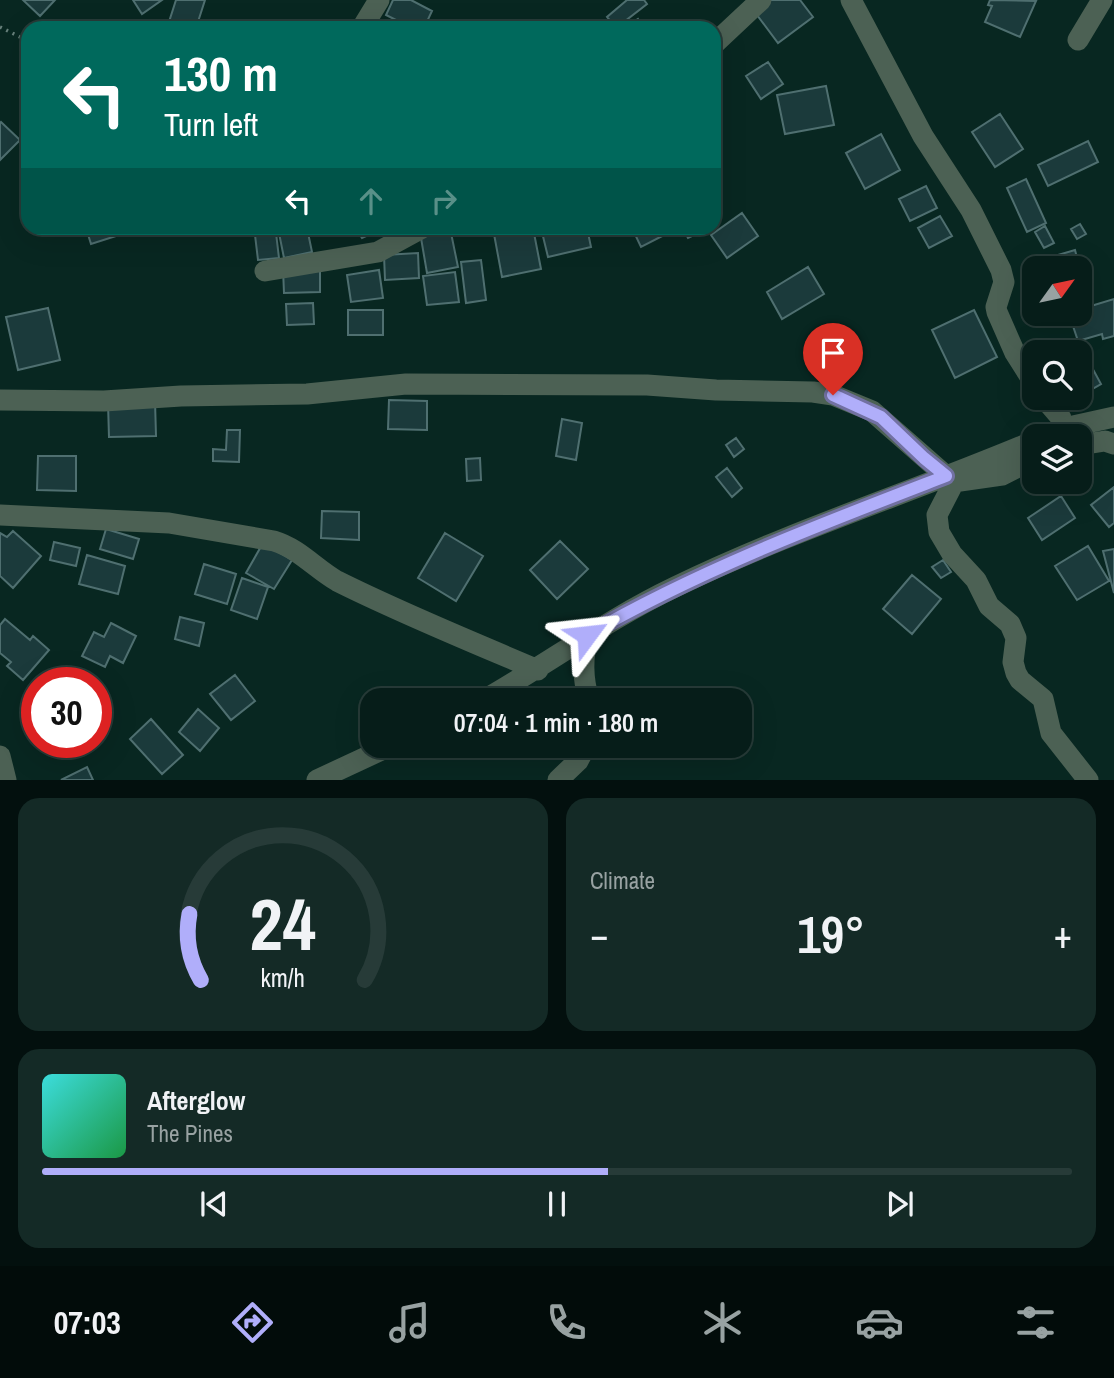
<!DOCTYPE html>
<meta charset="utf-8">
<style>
body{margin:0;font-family:"Archivo Narrow",sans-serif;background:#142a26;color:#f1f3f6;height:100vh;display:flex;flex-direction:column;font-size:26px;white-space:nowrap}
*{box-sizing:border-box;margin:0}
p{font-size:23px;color:#98a2a2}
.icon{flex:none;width:38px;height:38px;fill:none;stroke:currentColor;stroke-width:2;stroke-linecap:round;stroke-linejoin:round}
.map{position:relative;height:780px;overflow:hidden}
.drawer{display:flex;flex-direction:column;gap:18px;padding:18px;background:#03100e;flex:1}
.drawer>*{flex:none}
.banner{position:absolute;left:21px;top:21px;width:700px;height:214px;border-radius:21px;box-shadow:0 7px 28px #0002,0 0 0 2px #273b38;background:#00695c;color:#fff;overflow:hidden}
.needle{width:46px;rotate:57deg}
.fabs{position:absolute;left:1022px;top:256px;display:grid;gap:14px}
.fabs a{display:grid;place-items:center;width:70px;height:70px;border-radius:14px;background:#061d19;box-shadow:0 7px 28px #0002,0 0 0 2px #273b38;font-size:35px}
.speed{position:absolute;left:21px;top:667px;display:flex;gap:14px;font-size:35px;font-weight:700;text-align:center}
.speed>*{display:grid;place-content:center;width:91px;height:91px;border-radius:50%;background:#061d19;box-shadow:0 7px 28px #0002,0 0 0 2px #273b38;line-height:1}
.speed .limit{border:10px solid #d22;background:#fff;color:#111}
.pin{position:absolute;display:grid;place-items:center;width:60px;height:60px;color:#fff;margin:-72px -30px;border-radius:50% 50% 50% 0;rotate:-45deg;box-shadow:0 0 7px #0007}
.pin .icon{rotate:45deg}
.me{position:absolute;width:77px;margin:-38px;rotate:60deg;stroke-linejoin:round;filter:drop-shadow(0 0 5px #0008)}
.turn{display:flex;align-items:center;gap:24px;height:147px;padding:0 28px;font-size:32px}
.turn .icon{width:91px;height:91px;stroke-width:2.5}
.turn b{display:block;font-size:49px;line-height:60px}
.lanes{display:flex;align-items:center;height:66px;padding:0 28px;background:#0003;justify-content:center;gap:35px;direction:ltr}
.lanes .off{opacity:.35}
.big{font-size:52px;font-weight:600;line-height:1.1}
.drawer .widget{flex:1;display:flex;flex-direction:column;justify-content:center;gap:10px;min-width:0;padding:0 24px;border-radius:21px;background:#142a26}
.drawer .dial{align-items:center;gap:0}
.dial svg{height:182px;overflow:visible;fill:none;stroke:#273b38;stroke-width:7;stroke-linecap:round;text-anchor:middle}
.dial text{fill:#f1f3f6;stroke:none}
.song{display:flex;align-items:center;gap:21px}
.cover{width:84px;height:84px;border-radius:10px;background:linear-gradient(135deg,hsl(180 70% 55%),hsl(140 70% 35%))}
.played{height:7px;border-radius:4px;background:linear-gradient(90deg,#b0aefa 55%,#273b38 55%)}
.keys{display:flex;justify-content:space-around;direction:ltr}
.heat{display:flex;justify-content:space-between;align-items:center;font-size:38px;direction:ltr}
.drawer .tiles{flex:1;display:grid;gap:18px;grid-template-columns:1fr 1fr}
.widget:last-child{grid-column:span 2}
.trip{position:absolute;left:360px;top:688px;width:392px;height:70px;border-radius:21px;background:#061d19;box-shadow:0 7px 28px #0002,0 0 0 2px #273b38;font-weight:600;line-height:70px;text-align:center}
.dock{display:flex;height:112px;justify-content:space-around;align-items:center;background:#020c0a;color:#98a2a2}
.dock .icon{width:49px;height:49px}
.dock .current{color:#b0aefa}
.dock b{font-size:32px;color:#f1f3f6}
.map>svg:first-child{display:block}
.building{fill:#1b3a3b;stroke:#4f6f70;stroke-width:2}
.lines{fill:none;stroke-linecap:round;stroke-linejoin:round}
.path{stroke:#67807b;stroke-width:3.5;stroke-dasharray:2 5;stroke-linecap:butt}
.minor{stroke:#4c6154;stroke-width:21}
.route-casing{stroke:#7271a2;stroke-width:18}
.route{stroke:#b0aefa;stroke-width:12}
</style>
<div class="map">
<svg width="1114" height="780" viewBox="0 0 1114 780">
<rect width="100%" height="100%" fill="#082721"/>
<path class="building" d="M23 0H55L40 16Z
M133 0H162L142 14Z
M176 0H205L196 28H176L168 25Z
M393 0H411L432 11 424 28H412L386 15Z
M627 0H644L647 4 616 28 607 17Z
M769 0H800L813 17 778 43 754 11Z
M990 0 1036 1 1020 37 985 22 992 6 988 5Z
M638 19 644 28H625Z
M768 62 783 84 761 99 746 76Z
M826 86 834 125 785 134 777 95Z
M1000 114 1023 149 995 167 972 132Z
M1 122 20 140 0 160V123Z
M881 134 900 170 865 189 846 153Z
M1088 141 1098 162 1048 186 1038 165Z
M1026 179 1046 223 1027 232 1007 188Z
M926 186 937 208 910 221 899 199Z
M742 213 758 236 727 258 711 235Z
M940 216 952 236 929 248 918 228Z
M1080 224 1086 234 1077 239 1071 229Z
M1045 226 1054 243 1044 248 1035 232Z
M86 228H138V229L91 244Z
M254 228H284L255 233Z
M307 228 312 252 284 258 279 233Z
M356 228H384L362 238Z
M450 228 458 267 427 273 420 232Z
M533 228 541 269 502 277 494 234Z
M541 228H587L591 247 548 257Z
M632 228H670L672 231 641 247Z
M683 228H709L688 238Z
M276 233 279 258 258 260 255 235Z
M1075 250 1082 277 1080 278V268H1036L1034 262Z
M418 253 419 278 385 280 384 255Z
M481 260 486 300 466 303 461 262Z
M808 267 824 294 782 319 767 292Z
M320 268V292L284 293 283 269Z
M379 270 383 298 351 302 347 275Z
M455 272 459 302 427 305 423 276Z
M1114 299V336L1103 339 1102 334 1078 341 1070 317 1092 310 1091 306Z
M313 303 314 324 287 325 286 304Z
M48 308 60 360 18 370 6 317Z
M348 310H383V335H348Z
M974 310 997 357 955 378 932 330Z
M1089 362 1101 384 1080 396V367Z
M389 400 427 401V430L388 429Z
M155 401 156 436 109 437 108 403Z
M562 419 582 423 576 460 556 456Z
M227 430H240L239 462 213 461V449L226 450Z
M736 438 744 449 734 457 726 445Z
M38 456H76V491L37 490Z
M480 458 481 480 467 481 466 459Z
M727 468 742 488 732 497 716 477Z
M1114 487V523L1109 527 1091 505Z
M1061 496 1075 518 1042 540 1028 518Z
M322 511 359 512V540L321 538Z
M106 529 139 539 133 559 100 549Z
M13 531 41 556 13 588 0 576V533L7 537Z
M445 533 483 556 456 601 418 578Z
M560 541 588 569 557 599 530 570Z
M54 542 80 548 76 566 50 560Z
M263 543 292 560 274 589 246 573Z
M1088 546 1109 581 1077 600 1055 566Z
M1114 549V593L1103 551Z
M87 555 125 566 118 594 79 584Z
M943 560 951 572 941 578 932 567Z
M204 564 236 574 227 604 195 594Z
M912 575 941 599 912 634 883 609Z
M242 578 268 587 257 619 231 610Z
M180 617 204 623 199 646 175 639Z
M5 619 30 640 33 636 49 650 23 680 7 666 11 662 0 653V625Z
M111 623 136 636 123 663 110 656 105 667 82 656 94 632 104 637Z
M235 675 255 701 231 720 210 694Z
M198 709 219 728 200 751 179 732Z
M151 719 183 755 162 774 130 739Z
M87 767 93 780H61Z"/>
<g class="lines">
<path class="path" d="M0 27 28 41"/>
<path class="minor" d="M851 0 923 136 971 210 1001 270 1004 282 996 307 997 312 1015 353 1034 383
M362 28 379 0
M1078 40 1102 0
M714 44 761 0
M265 271 378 252 422 228
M1043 397 1061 418
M0 400 104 401 181 396 307 394 406 384 647 385 716 390 813 392 833 395 872 411 946 476
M1047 436 1064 428 1114 417
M1080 445 1105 441 1114 444
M953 482 1002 475 1034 459
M954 482 937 515 939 532 952 554 976 580 989 606 1010 624 1016 638 1013 662 1016 673 1020 680 1043 699 1051 733 1088 780
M0 515 169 523 274 541C298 548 316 569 337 581 403 614 470 641 538 670
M587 635C583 659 582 677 589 700
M484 700C549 663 608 619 675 587 792 530 916 491 1034 441
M0 756 6 780
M317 780 390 746
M558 780 578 761 586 746"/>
</g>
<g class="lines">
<g class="route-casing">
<path id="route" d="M587 635C701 569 824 523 946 476L924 458 881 417 833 395"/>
</g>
<use href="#route" class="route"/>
</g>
</svg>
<div class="fabs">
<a><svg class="needle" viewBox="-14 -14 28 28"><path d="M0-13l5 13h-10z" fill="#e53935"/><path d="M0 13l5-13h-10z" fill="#98a2a2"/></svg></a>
<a><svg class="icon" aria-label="search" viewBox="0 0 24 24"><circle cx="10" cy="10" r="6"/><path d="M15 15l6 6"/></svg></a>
<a><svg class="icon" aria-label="layers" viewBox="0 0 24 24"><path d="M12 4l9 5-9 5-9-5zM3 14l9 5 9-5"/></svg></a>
</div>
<div class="speed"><div class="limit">30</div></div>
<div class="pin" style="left:833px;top:395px;background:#d93025"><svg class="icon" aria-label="arrive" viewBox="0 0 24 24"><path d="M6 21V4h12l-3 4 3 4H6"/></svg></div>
<svg class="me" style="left:587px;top:635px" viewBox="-20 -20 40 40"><path d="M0-17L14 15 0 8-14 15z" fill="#b0aefa" stroke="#fff" stroke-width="4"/></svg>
<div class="trip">07:04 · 1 min · 180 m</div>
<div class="banner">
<div class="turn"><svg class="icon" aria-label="left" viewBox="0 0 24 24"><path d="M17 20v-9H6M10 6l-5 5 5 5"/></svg><div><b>130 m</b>Turn left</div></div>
<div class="lanes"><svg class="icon" aria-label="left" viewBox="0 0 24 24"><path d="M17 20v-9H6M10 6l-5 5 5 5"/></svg><svg class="icon off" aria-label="ahead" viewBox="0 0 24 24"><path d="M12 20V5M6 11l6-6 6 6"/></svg><svg class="icon off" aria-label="right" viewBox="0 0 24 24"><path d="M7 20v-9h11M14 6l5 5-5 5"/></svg></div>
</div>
</div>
<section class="drawer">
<div class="tiles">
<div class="widget dial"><svg viewBox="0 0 100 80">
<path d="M14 69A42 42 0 1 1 86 69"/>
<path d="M14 69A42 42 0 0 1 9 40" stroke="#b0aefa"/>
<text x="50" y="56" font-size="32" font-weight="700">24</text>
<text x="50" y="72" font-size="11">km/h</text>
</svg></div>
<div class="widget"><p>Climate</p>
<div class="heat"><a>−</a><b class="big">19°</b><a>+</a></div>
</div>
<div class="widget">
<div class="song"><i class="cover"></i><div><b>Afterglow</b><p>The Pines</p></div></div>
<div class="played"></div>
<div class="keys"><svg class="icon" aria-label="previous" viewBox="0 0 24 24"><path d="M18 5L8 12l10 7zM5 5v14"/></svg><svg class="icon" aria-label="pause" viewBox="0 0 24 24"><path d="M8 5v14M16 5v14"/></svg><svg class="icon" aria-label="next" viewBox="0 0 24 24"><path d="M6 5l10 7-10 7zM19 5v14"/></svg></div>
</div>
</div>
</section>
<nav class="dock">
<b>07:03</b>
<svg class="icon current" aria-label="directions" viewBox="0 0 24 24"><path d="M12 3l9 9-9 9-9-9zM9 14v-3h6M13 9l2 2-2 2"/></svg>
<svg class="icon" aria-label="music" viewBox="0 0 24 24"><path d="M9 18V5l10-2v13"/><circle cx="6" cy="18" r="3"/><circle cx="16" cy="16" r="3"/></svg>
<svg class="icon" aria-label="phone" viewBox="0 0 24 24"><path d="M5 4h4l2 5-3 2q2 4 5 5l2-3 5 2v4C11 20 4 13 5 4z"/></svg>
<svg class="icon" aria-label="climate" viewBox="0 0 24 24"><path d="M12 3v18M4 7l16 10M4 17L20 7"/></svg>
<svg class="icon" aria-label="car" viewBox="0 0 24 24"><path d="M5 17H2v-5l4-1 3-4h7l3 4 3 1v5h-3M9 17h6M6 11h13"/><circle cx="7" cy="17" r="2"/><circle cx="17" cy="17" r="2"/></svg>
<svg class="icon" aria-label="filters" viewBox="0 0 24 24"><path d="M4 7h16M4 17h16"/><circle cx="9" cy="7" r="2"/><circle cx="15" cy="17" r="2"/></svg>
</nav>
